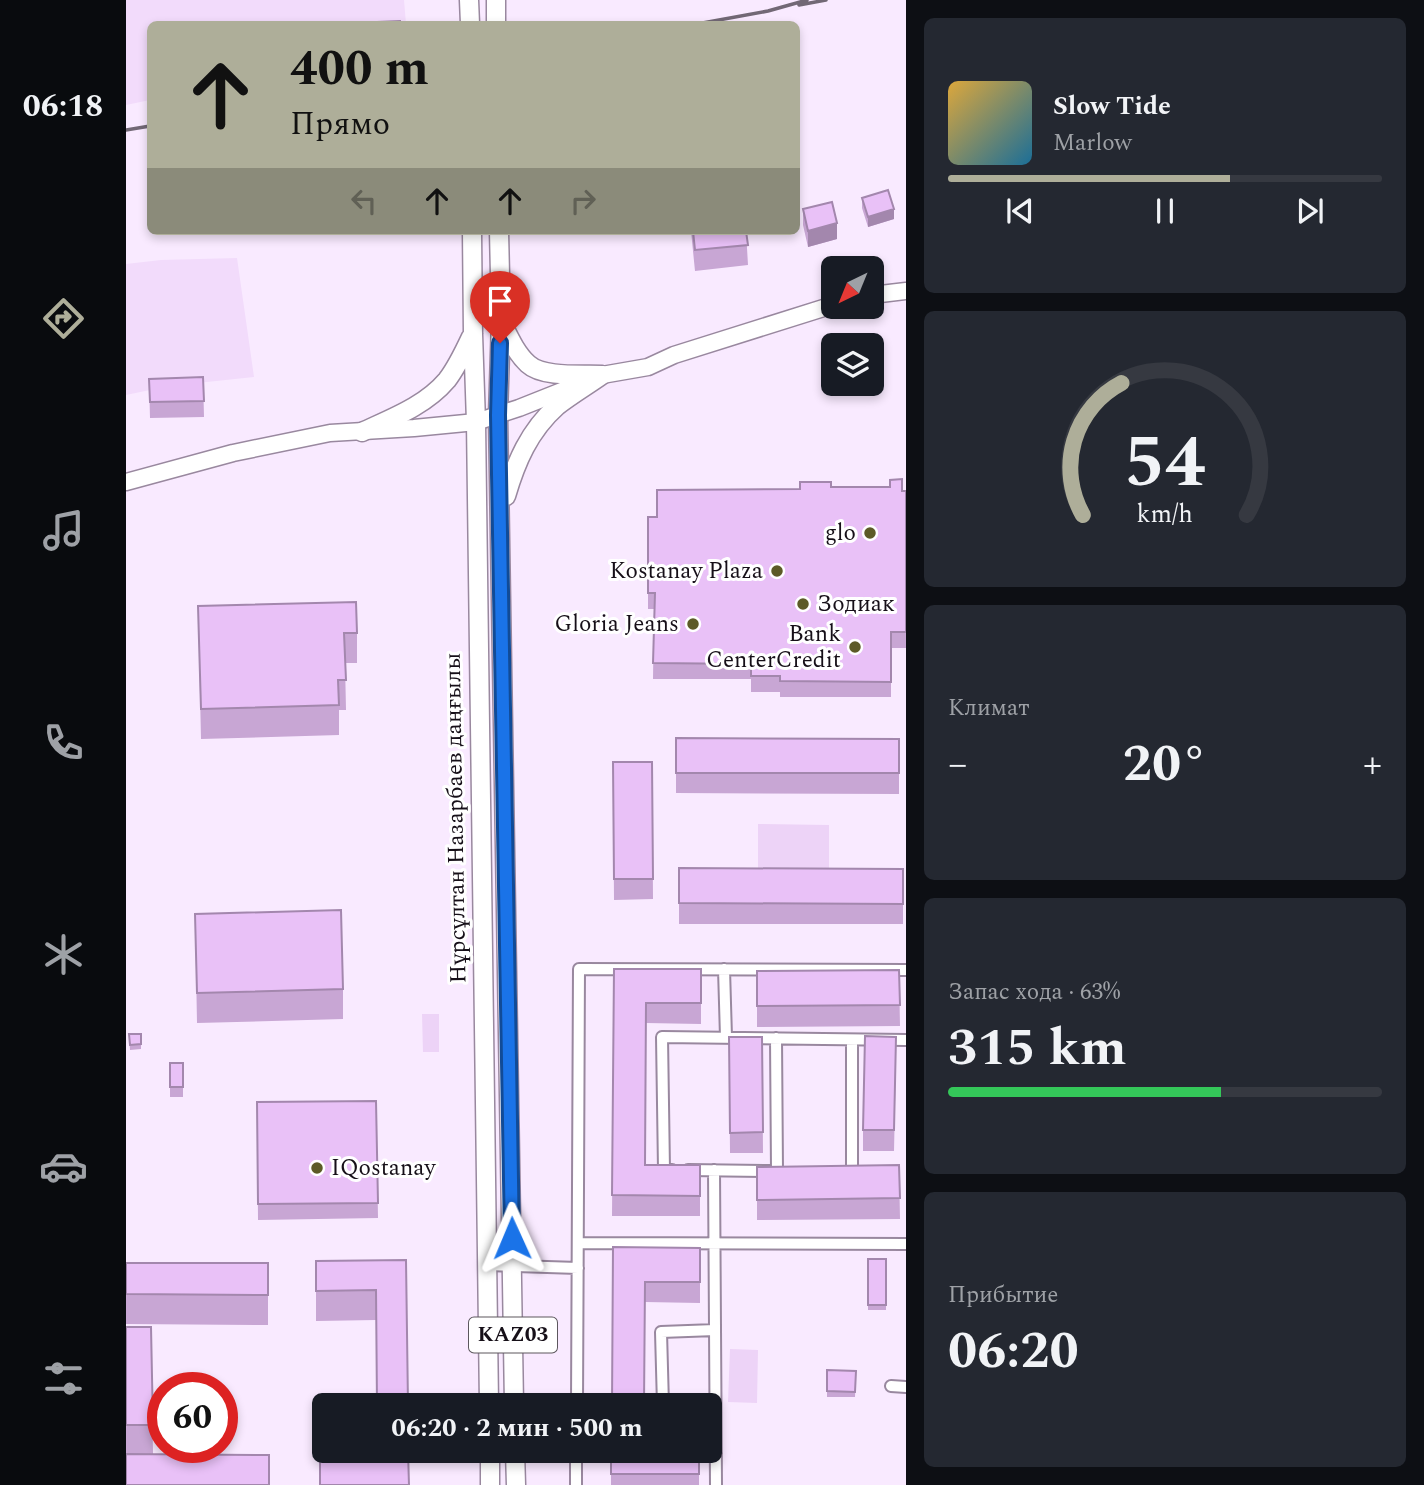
<!DOCTYPE html>
<html lang="ru">
<meta charset="utf-8">
<style>
body{margin:0;font-family:Spectral,serif;background:#242831;color:#f1f3f6;height:100vh;display:flex;flex-direction:column;font-size:26px;white-space:nowrap}
*{box-sizing:border-box;margin:0}
p{font-size:23px;color:#9ea1a6}
.icon{flex:none;width:38px;height:38px;fill:none;stroke:currentColor;stroke-width:2;stroke-linecap:round;stroke-linejoin:round}
.map{position:relative;flex:1;overflow:hidden}
.details{display:flex;flex-direction:column;gap:18px;padding:18px;background:#0d0f14;width:518px}
.details>*{flex:none}
.top-card{position:absolute;left:21px;top:21px;width:653px;height:214px;border-radius:10px;box-shadow:0 4px 10px #0003;background:#aeae99;color:#111;overflow:hidden}
.needle{width:46px;rotate:223deg}
.fabs{position:absolute;left:695px;top:256px;display:grid;gap:14px}
.fabs a{display:grid;place-items:center;width:63px;height:63px;border-radius:10px;background:#171b24;box-shadow:0 4px 10px #0003;font-size:35px}
.speed{position:absolute;left:21px;top:1372px;display:flex;gap:14px;font-size:35px;font-weight:700;text-align:center}
.speed>*{display:grid;place-content:center;width:91px;height:91px;border-radius:50%;background:#171b24;box-shadow:0 4px 10px #0003;line-height:1}
.speed .limit{border:10px solid #d22;background:#fff;color:#111}
.pin{position:absolute;display:grid;place-items:center;width:60px;height:60px;color:#fff;margin:-72px -30px;border-radius:50% 50% 50% 0;rotate:-45deg;box-shadow:0 0 7px #0007}
.pin .icon{rotate:45deg}
.me{position:absolute;width:77px;margin:-38px;rotate:359deg;stroke-linejoin:round;filter:drop-shadow(0 0 5px #0008)}
.turn{display:flex;align-items:center;gap:24px;height:147px;padding:0 28px;font-size:32px}
.turn .icon{width:91px;height:91px;stroke-width:2.5}
.turn b{display:block;font-size:49px;line-height:60px}
.lanes{display:flex;align-items:center;height:66px;padding:0 28px;background:#0003;justify-content:center;gap:35px;direction:ltr}
.lanes .off{opacity:.35}
.big{font-size:52px;font-weight:700;line-height:1.1}
.details .card{flex:1;display:flex;flex-direction:column;justify-content:center;gap:10px;min-width:0;padding:0 24px;border-radius:10px;background:#242831}
.details .dial{align-items:center;gap:0}
.dial svg{height:182px;overflow:visible;fill:none;stroke:#363941;stroke-width:7;stroke-linecap:round;text-anchor:middle}
.dial text{fill:#f1f3f6;stroke:none}
.song{display:flex;align-items:center;gap:21px}
.cover{width:84px;height:84px;border-radius:10px;background:linear-gradient(135deg,hsl(40 70% 55%),hsl(200 70% 35%))}
.played{height:7px;border-radius:4px;background:linear-gradient(90deg,#aeae99 65%,#363941 65%)}
.keys{display:flex;justify-content:space-around;direction:ltr}
.heat{display:flex;justify-content:space-between;align-items:center;font-size:38px;direction:ltr}
.charge{height:10px;border-radius:5px;background:linear-gradient(90deg,#34c759 63%,#363941 0)}
.trip{position:absolute;left:186px;top:1393px;width:410px;height:70px;border-radius:10px;background:#171b24;box-shadow:0 4px 10px #0003;font-weight:700;line-height:70px;text-align:center}
main{display:flex;flex:1;min-height:0}
.tab-bar{display:flex;flex-direction:column;width:126px;justify-content:space-around;align-items:center;background:#090b0e;color:#9ea1a6}
.tab-bar .icon{width:49px;height:49px}
.tab-bar .active{color:#aeae99}
.tab-bar b{font-size:32px;color:#f1f3f6}
.map>svg:first-child{display:block}
.built{fill:#f2dbfb}
.green{fill:#edd3f7}
.lines{fill:none;stroke-linecap:round;stroke-linejoin:round}
.street-casing{stroke:#99889f;stroke-width:14}
.secondary-casing{stroke:#99889f;stroke-width:19}
.primary-casing{stroke:#99889f;stroke-width:21}
.street{stroke:#fff;stroke-width:10}
.secondary{stroke:#fff;stroke-width:16}
.primary{stroke:#fff;stroke-width:18}
.rail{stroke:#726875;stroke-width:3.5}
.wall{fill:#c8a6d4}
.shaded-wall{fill:#a387ad}
.building{fill:#e9c1f7;stroke:#a387ad;stroke-width:2}
.route-casing{stroke:#114b97;stroke-width:18}
.route{stroke:#1a73e8;stroke-width:12}
.poi-dot{fill:#5c5a27;stroke:#fff;stroke-width:2.5}
.labels{text-anchor:middle;dominant-baseline:central;stroke-width:6;stroke-linejoin:round;paint-order:stroke}
.shield{fill:#fff;stroke:#5c575d;stroke-width:2}
.shield-label{font-size:21px;font-weight:bold;fill:#160f18}
.poi-label{font-size:23px;fill:#160f18;stroke:#fff;text-anchor:end}
.street-label{font-size:23px;fill:#160f18;stroke:#fff}
</style>
<main>
<nav class="tab-bar">
<b>06:18</b>
<svg class="icon active" aria-label="directions" viewBox="0 0 24 24"><path d="M12 3l9 9-9 9-9-9zM9 14v-3h6M13 9l2 2-2 2"/></svg>
<svg class="icon" aria-label="music" viewBox="0 0 24 24"><path d="M9 18V5l10-2v13"/><circle cx="6" cy="18" r="3"/><circle cx="16" cy="16" r="3"/></svg>
<svg class="icon" aria-label="phone" viewBox="0 0 24 24"><path d="M5 4h4l2 5-3 2q2 4 5 5l2-3 5 2v4C11 20 4 13 5 4z"/></svg>
<svg class="icon" aria-label="climate" viewBox="0 0 24 24"><path d="M12 3v18M4 7l16 10M4 17L20 7"/></svg>
<svg class="icon" aria-label="car" viewBox="0 0 24 24"><path d="M5 17H2v-5l4-1 3-4h7l3 4 3 1v5h-3M9 17h6M6 11h13"/><circle cx="7" cy="17" r="2"/><circle cx="17" cy="17" r="2"/></svg>
<svg class="icon" aria-label="filters" viewBox="0 0 24 24"><path d="M4 7h16M4 17h16"/><circle cx="9" cy="7" r="2"/><circle cx="15" cy="17" r="2"/></svg>
</nav>
<div class="map">
<svg width="780" height="1485" viewBox="0 0 780 1485">
<rect width="100%" height="100%" fill="#f9eaff"/>
<path class="built" d="M0 0H278L280 24H24V100L0 105Z
M111 258 128 377 43 386 0 395V264L35 260Z"/>
<path class="green" d="M632 824 703 825V872L632 871Z
M296 1014H313V1052H297Z
M604 1349 632 1350 631 1403 602 1402Z"/>
<g class="lines">
<g class="street-casing">
<path id="street" d="M598 969 600 1037
M650 1038 651 1171
M726 1040V1172
M546 1170H538L536 1037 780 1040
M562 1170 644 1171
M588 1170 590 1485
M452 1243 780 1244
M360 1265 452 1268
M765 1386 780 1387
M451 1405 453 969 780 970
M537 1405 535 1332 589 1330
M556 1451 590 1453
M450 1485V1451"/>
</g>
<g class="secondary-casing">
<path id="secondary" d="M746 295 780 291
M0 482 107 453 204 433 288 428 350 422 393 408 476 375 522 367 548 355 707 305"/>
</g>
<g class="primary-casing">
<path id="primary" d="M343 0 344 24
M370 0V24
M346 231 347 334 350 422 363 1405
M373 231 375 320 372 415 388 1405
M376 323C383 337 390 353 402 364 417 378 457 374 476 375
M236 432C266 418 299 406 321 380 331 367 338 352 345 337
M380 496C390 462 403 431 431 406 445 395 462 385 476 375
M364 1451V1485
M389 1451 390 1485"/>
</g>
<use href="#street" class="street"/>
<use href="#secondary" class="secondary"/>
<use href="#primary" class="primary"/>
<path class="rail" d="M673 5 700 0
M571 24 642 11 681 0
M0 130 24 126"/>
</g>
<path class="wall" d="M736 198 768 219 742 227 736 208Z
M677 209 711 239 682 247 677 225Z
M565 231H620L622 265 569 271Z
M77 377 78 417 24 418 23 379Z
M705 487 780 491V648H765V697H654V692H625V679H527L528 609H522V517H531L674 489Z
M72 606 231 633V663H219L220 710H213V735L75 739Z
M550 738 773 739V794L550 793Z
M487 762H526L527 899 488 900Z
M553 868 777 869V924H553Z
M69 914 217 989V1019L71 1023Z
M488 969H575V1024L520 1023 519 1165H574V1216H486Z
M773 970 774 1026 631 1027V971Z
M3 1034H15V1049L4 1050Z
M603 1037H636L637 1153H604Z
M770 1057 768 1151H737V1130Z
M44 1063H57V1097H44Z
M250 1101 252 1218 132 1220 131 1102Z
M773 1165 774 1219 631 1220V1167Z
M487 1247 574 1248V1303L519 1302Z
M742 1259H760V1310H742Z
M280 1260 250 1320 190 1321V1261Z
M0 1263H142V1325L0 1324Z
M0 1327H25L27 1454 0 1485Z
M701 1370 730 1371 729 1397H701Z
M485 1451H573V1485H485Z"/>
<path class="shaded-wall" d="M768 209V219L742 227V217Z
M711 223V239L682 247V231Z"/>
<path class="building" d="M274 21V24H252V22Z
M762 190 768 209 742 217 736 198Z
M706 202 711 223 682 231 677 209Z
M567 231H620L622 245 569 250Z
M77 377 78 401 24 402 23 379Z
M776 479V491H780V632H765V682L654 681V676H625V664L527 663 529 593H522V517H531V490L674 489V482H705V487H764V480Z
M230 602 231 633H218L220 680H212L213 705 75 709 72 606Z
M550 738 773 739V773H550Z
M487 762H526L527 879H488Z
M553 868 777 869V904L553 903Z
M215 910 217 989 71 993 69 914Z
M488 969H575V1003H520L519 1165H574V1196L486 1195Z
M773 970 774 1005 631 1006V971Z
M3 1034H15V1044L4 1045Z
M739 1036 770 1037 768 1130H737Z
M603 1037H636L637 1132 604 1133Z
M44 1063H57V1087H44Z
M250 1101 252 1203 132 1204 131 1102Z
M773 1165 774 1198 631 1200V1167Z
M487 1247 574 1248V1282H519L518 1405H486Z
M742 1259H760V1305H742Z
M280 1260 282 1405H251L250 1290 190 1291V1261Z
M0 1263H142V1295L0 1294Z
M0 1327H25L27 1425H0Z
M701 1370 730 1371 729 1392 701 1391Z
M252 1451H282L283 1485H194V1454H252Z
M485 1451H573V1474H485Z
M0 1454 143 1455V1485H0Z"/>
<g class="lines">
<g class="route-casing">
<path id="route" d="M374 343 372 415 386 1238"/>
</g>
<use href="#route" class="route"/>
</g>
<g class="poi-dot">
<circle cx="744" cy="533" r="7"/>
<circle cx="651" cy="571" r="7"/>
<circle cx="677" cy="604" r="7"/>
<circle cx="567" cy="624" r="7"/>
<circle cx="729" cy="647" r="7"/>
<circle cx="191" cy="1168" r="7"/>
</g>
<g class="labels">
<rect class="shield" x="343" y="1317.5" width="88" height="35" rx="5"/>
<g class="shield-label">
<text x="387" y="1335">KАZ03</text>
</g>
<g class="poi-label">
<text x="730" y="533">glo</text>
<text x="637" y="571">Kostanay Plaza</text>
<text x="691" y="604" text-anchor="start">Зодиак</text>
<text x="553" y="624">Gloria Jeans</text>
<text x="715" y="634">Bank<tspan x="715" dy="26">CenterCredit</tspan></text>
<text x="205" y="1168" text-anchor="start">IQostanay</text>
</g>
<g class="street-label">
<text transform="translate(330 818) rotate(-91)">Нұрсұлтан Назарбаев даңғылы</text>
</g>
</g>
</svg>
<div class="fabs">
<a><svg class="needle" viewBox="-14 -14 28 28"><path d="M0-13l5 13h-10z" fill="#e53935"/><path d="M0 13l5-13h-10z" fill="#9ea1a6"/></svg></a>
<a><svg class="icon" aria-label="layers" viewBox="0 0 24 24"><path d="M12 4l9 5-9 5-9-5zM3 14l9 5 9-5"/></svg></a>
</div>
<div class="speed"><div class="limit">60</div></div>
<div class="pin" style="left:374px;top:343px;background:#d93025"><svg class="icon" aria-label="arrive" viewBox="0 0 24 24"><path d="M6 21V4h12l-3 4 3 4H6"/></svg></div>
<svg class="me" style="left:386px;top:1238px" viewBox="-20 -20 40 40"><path d="M0-17L14 15 0 8-14 15z" fill="#1a73e8" stroke="#fff" stroke-width="4"/></svg>
<div class="trip">06:20 · 2 мин · 500 m</div>
<div class="top-card">
<div class="turn"><svg class="icon" aria-label="ahead" viewBox="0 0 24 24"><path d="M12 20V5M6 11l6-6 6 6"/></svg><div><b>400 m</b>Прямо</div></div>
<div class="lanes"><svg class="icon off" aria-label="left" viewBox="0 0 24 24"><path d="M17 20v-9H6M10 6l-5 5 5 5"/></svg><svg class="icon" aria-label="ahead" viewBox="0 0 24 24"><path d="M12 20V5M6 11l6-6 6 6"/></svg><svg class="icon" aria-label="ahead" viewBox="0 0 24 24"><path d="M12 20V5M6 11l6-6 6 6"/></svg><svg class="icon off" aria-label="right" viewBox="0 0 24 24"><path d="M7 20v-9h11M14 6l5 5-5 5"/></svg></div>
</div>
</div>
<section class="details">
<div class="card">
<div class="song"><i class="cover"></i><div><b>Slow Tide</b><p>Marlow</p></div></div>
<div class="played"></div>
<div class="keys"><svg class="icon" aria-label="previous" viewBox="0 0 24 24"><path d="M18 5L8 12l10 7zM5 5v14"/></svg><svg class="icon" aria-label="pause" viewBox="0 0 24 24"><path d="M8 5v14M16 5v14"/></svg><svg class="icon" aria-label="next" viewBox="0 0 24 24"><path d="M6 5l10 7-10 7zM19 5v14"/></svg></div>
</div>
<div class="card dial"><svg viewBox="0 0 100 80">
<path d="M14 69A42 42 0 1 1 86 69"/>
<path d="M14 69A42 42 0 0 1 31 11" stroke="#aeae99"/>
<text x="50" y="56" font-size="32" font-weight="700">54</text>
<text x="50" y="72" font-size="11">km/h</text>
</svg></div>
<div class="card"><p>Климат</p>
<div class="heat"><a>−</a><b class="big">20°</b><a>+</a></div>
</div>
<div class="card"><p>Запас хода · 63%</p><b class="big">315 km</b><div class="charge"></div></div>
<div class="card"><p>Прибытие</p><b class="big">06:20</b></div>
</section>
</main>
